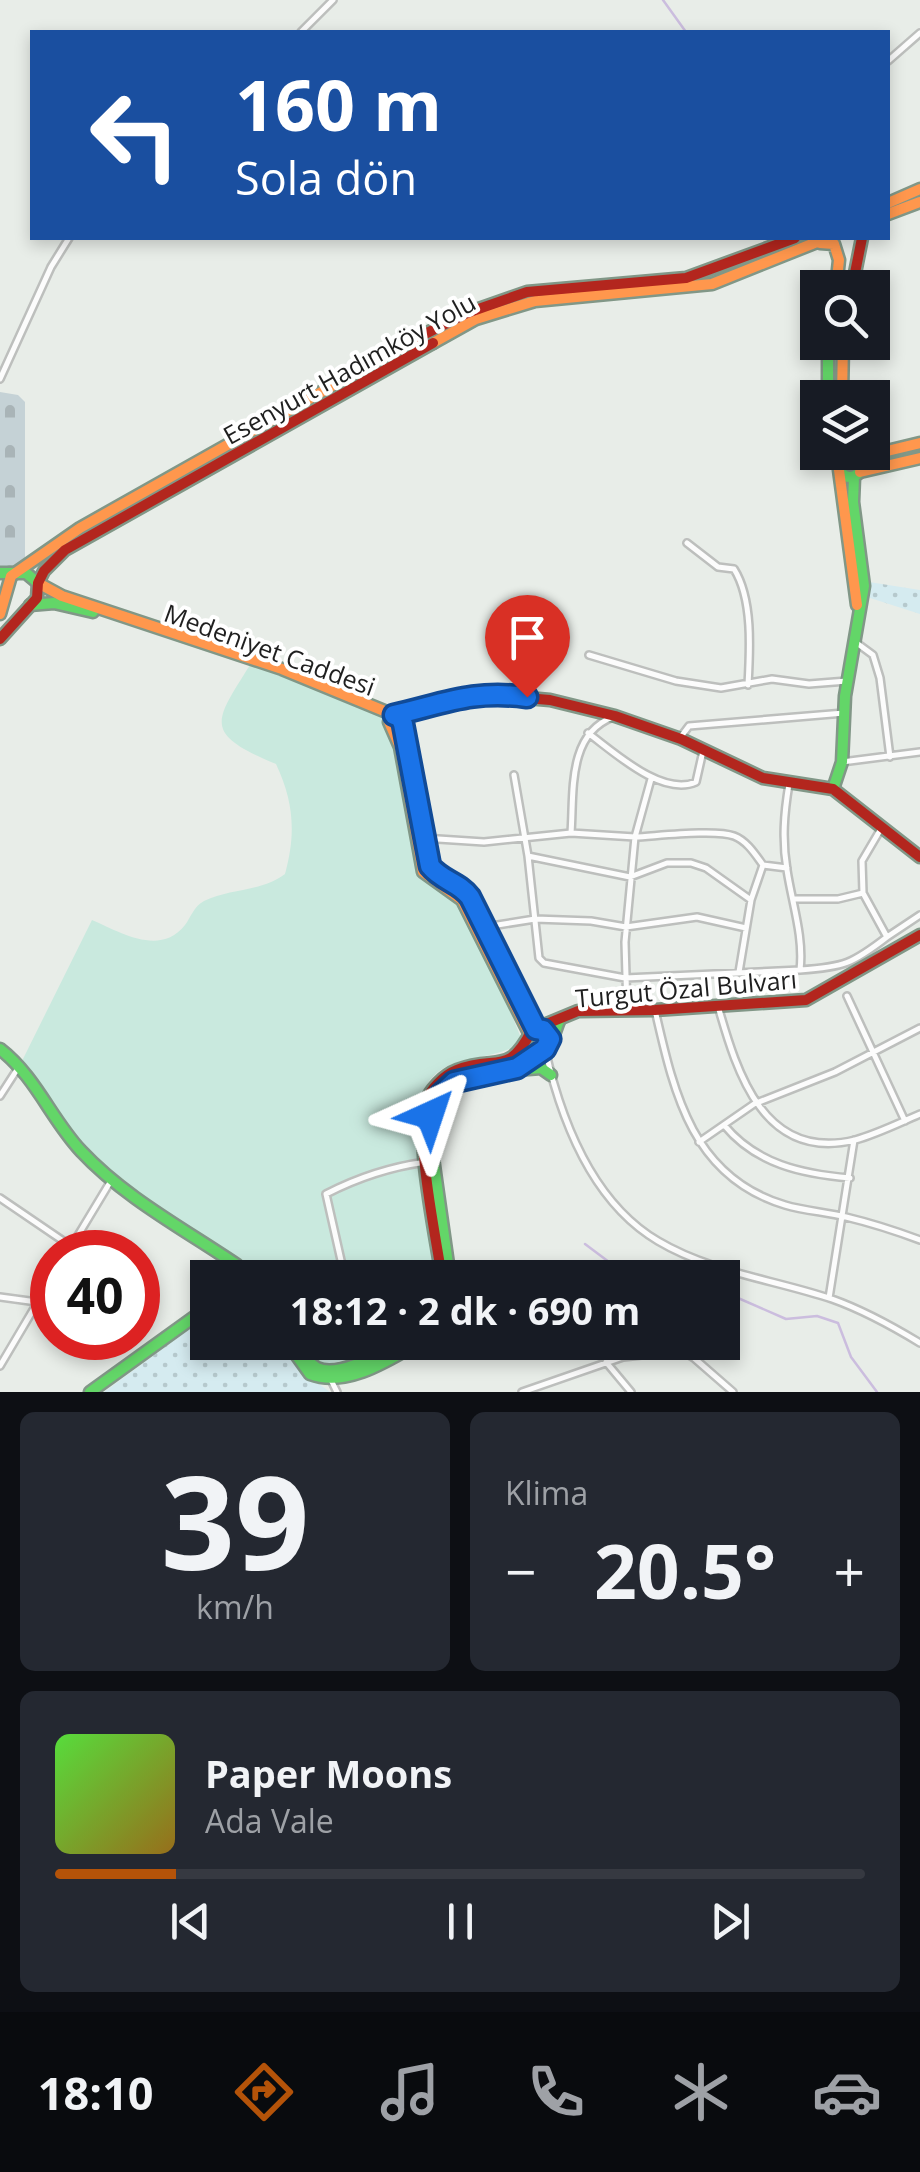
<!DOCTYPE html>
<html lang="tr">
<meta charset="utf-8">
<style>
body{margin:0;font-family:"Open Sans",sans-serif;background:#242831;color:#f1f3f6;height:100vh;display:flex;flex-direction:column;font-size:38px;white-space:nowrap}
*{box-sizing:border-box;margin:0}
p{font-size:32px;color:#9ea1a6}
.icon{flex:none;width:55px;height:55px;fill:none;stroke:currentColor;stroke-width:2;stroke-linecap:round;stroke-linejoin:round}
.map{position:relative;height:1392px;overflow:hidden}
.side{display:flex;flex-direction:column;gap:20px;padding:20px;background:#0d0f14;flex:1}
.side>*{flex:none}
.top-card{position:absolute;left:30px;top:30px;width:860px;height:210px;border-radius:0px;box-shadow:0 5px 15px #0003;background:#1a4fa0;color:#fff;overflow:hidden}
.controls{position:absolute;left:800px;top:270px;display:grid;gap:20px}
.controls a{display:grid;place-items:center;width:90px;height:90px;border-radius:0px;background:#171b24;box-shadow:0 5px 15px #0003;font-size:50px}
.speed{position:absolute;left:30px;top:1230px;display:flex;gap:20px;font-size:50px;font-weight:700;text-align:center}
.speed>*{display:grid;place-content:center;width:130px;height:130px;border-radius:50%;background:#171b24;box-shadow:0 5px 15px #0003;line-height:1}
.speed .limit{border:15px solid #d22;background:#fff;color:#111}
.pin{position:absolute;display:grid;place-items:center;width:85px;height:85px;color:#fff;margin:-102px -42px;border-radius:50% 50% 50% 0;rotate:-45deg;box-shadow:0 0 10px #0007}
.pin .icon{rotate:45deg}
.me{position:absolute;width:110px;margin:-55px;rotate:42deg;stroke-linejoin:round;filter:drop-shadow(0 0 8px #0008)}
.turn{display:flex;align-items:center;gap:35px;height:210px;padding:0 40px;font-size:45px}
.turn .icon{width:130px;height:130px;stroke-width:2.5}
.turn b{display:block;font-size:70px;line-height:85px}
.big{font-size:75px;font-weight:700;line-height:1.1}
.side .card{flex:1;display:flex;flex-direction:column;justify-content:center;gap:15px;min-width:0;padding:0 35px;border-radius:15px;background:#242831}
.side .dial{align-items:center;gap:0}
.dial b{font-size:130px;line-height:1}
.song{display:flex;align-items:center;gap:30px}
.cover{width:120px;height:120px;border-radius:15px;background:linear-gradient(135deg,hsl(110 70% 55%),hsl(40 70% 35%))}
.played{height:10px;border-radius:5px;background:linear-gradient(90deg,#b45309 15%,#363941 15%)}
.keys{display:flex;justify-content:space-around;direction:ltr}
.heat{display:flex;justify-content:space-between;align-items:center;font-size:55px;direction:ltr}
.side .tiles{flex:1;display:grid;gap:20px;grid-template-columns:1fr 1fr}
.card:last-child{grid-column:span 2}
.trip{position:absolute;left:190px;top:1260px;width:550px;height:100px;border-radius:0px;background:#171b24;box-shadow:0 5px 15px #0003;font-weight:700;line-height:100px;text-align:center}
.tabs{display:flex;height:160px;justify-content:space-around;align-items:center;background:#090b0e;color:#9ea1a6}
.tabs .icon{width:70px;height:70px}
.tabs .current{color:#b45309}
.tabs b{font-size:45px;color:#f1f3f6}
.map>svg:first-child{display:block}
.grass{fill:#c9e9de}
.cemetery{fill:url(#cemetery-stones)}
.park{fill:url(#park-dots)}
.lines{fill:none;stroke-linecap:round;stroke-linejoin:round}
.stream{stroke:#cbbdde;stroke-width:2.5}
.street-casing{stroke:#bdbfbd;stroke-width:10}
.fast-casing{stroke:#819787;stroke-width:15}
.slow-casing{stroke:#819787;stroke-width:15}
.jam-casing{stroke:#819787;stroke-width:15}
.street{stroke:#fcfcfc;stroke-width:5}
.fast{stroke:#63d668;stroke-width:10}
.slow{stroke:#ff974d;stroke-width:10}
.jam{stroke:#b3261e;stroke-width:10}
.route-casing{stroke:#114b97;stroke-width:25}
.route{stroke:#1a73e8;stroke-width:18}
.labels{text-anchor:middle;dominant-baseline:central;stroke-width:8;stroke-linejoin:round;paint-order:stroke}
.street-label{font-size:25px;fill:#1f1f1f;stroke:#fff}
</style>
<div class="map">
<svg width="920" height="1392" viewBox="0 0 920 1392">
<defs>
<pattern id="cemetery-stones" width="16" height="16" patternUnits="userSpaceOnUse" patternTransform="scale(2.5)"><rect width="16" height="16" fill="#c5d2d6"/><path d="M2 7V4a2 2 0 0 1 4 0v3zM10 15v-3a2 2 0 0 1 4 0v3z" fill="#a9b4b7"/></pattern>
<pattern id="park-dots" width="8" height="8" patternUnits="userSpaceOnUse" patternTransform="scale(2.5)"><rect width="8" height="8" fill="#d5ebf0"/><path d="M2 2h.1M6 6h.1" fill="none" stroke="#b6c9cd" stroke-width="1.8" stroke-linecap="round"/></pattern>
</defs>
<rect width="100%" height="100%" fill="#e8ede8"/>
<path class="grass" d="M253 660 373 708 389 722 397 738 423 872 455 893 477 929 521 1038 517 1046C467 1068 432 1048 414 1116L437 1277H258L231 1255 112 1179 76 1146 20 1065 92 920C120 932 160 957 185 925 191 917 194 906 204 901 231 888 261 892 285 874 296 834 294 802 276 764 199 732 216 721 253 660Z
M303 1343H388L356 1358 323 1365 314 1360Z"/>
<path class="cemetery" d="M0 392 18 395 25 402V562L15 568 0 569Z"/>
<path class="park" d="M869 582 920 590V614L867 597Z
M207 1316 208 1342 283 1343 301 1371 330 1392H104Z"/>
<g class="lines">
<path class="stream" d="M663 0 686 32
M585 1244 613 1265 675 1278
M722 1291 786 1319 817 1316 838 1323 851 1357 877 1392"/>
<g class="street-casing">
<path id="street" d="M301 32 333 0
M888 61 920 33
M0 379 51 267 69 238
M687 543 718 567 734 569C753 599 750 650 748 685
M854 641 873 655 880 678 890 757
M589 655 676 681 721 688 772 679 809 684 847 681
M588 733C614 752 662 797 696 782L703 751
M680 738 689 726 844 713
M842 762 920 752
M514 775 528 856 539 958 544 963 625 978 800 970C804 937 792 903 787 870 782 840 784 814 789 784
M651 779 635 837C657 836 716 829 734 836 747 841 755 854 763 865
M571 833C574 793 567 734 613 717
M423 838 484 842 571 833 635 837 625 942 627 1010
M528 856 630 877 667 863H691L706 868 751 900
M863 893 887 937 920 915
M793 899H838L863 893 862 861 882 827
M485 927 535 919 591 921 626 927 697 917 746 928
M800 970C844 967 852 964 887 937
M739 972 751 900 763 865 787 868
M847 996 905 1121
M718 1006C737 1073 764 1162 855 1140 877 1134 899 1123 920 1114
M655 1010C674 1093 692 1177 785 1205 805 1211 826 1212 846 1217 871 1223 896 1231 920 1240
M545 1049C561 1120 592 1202 658 1241 710 1272 775 1280 832 1299 863 1310 892 1326 920 1343
M0 1096 20 1065
M724 1125C756 1164 802 1174 850 1178
M699 1142 754 1104 835 1072 920 1028
M0 1198 72 1247
M68 1252 112 1179
M345 1278 326 1194C359 1177 389 1167 426 1162
M393 1278 441 1265
M0 1297 37 1302
M829 1298 854 1140
M606 1362 631 1392
M0 1366 52 1278
M331 1380 337 1392
M522 1392 623 1357 669 1352H684L694 1358 733 1392"/>
</g>
<g class="fast-casing">
<path id="fast" d="M828 342V398
M839 466a11 11 0 1 1 22 0a11 11 0 1 1-22 0Z
M0 573H26L38 583
M30 605 54 603 93 612
M833 789 842 762 845 696 864 586 853 502 854 477
M417 796 430 866 470 897 536 1029
M0 1049C36 1077 51 1119 81 1151 125 1198 184 1229 237 1265L246 1278
M516 1070 541 1068 551 1075
M450 1278 429 1130C436 1050 515 1098 550 1043 554 1037 556 1028 559 1021
M287 1342 310 1374C347 1388 389 1360 420 1342
M296 1342C302 1351 307 1363 317 1368 338 1379 383 1352 402 1342
M90 1392 208 1307"/>
</g>
<g class="slow-casing">
<path id="slow" d="M888 203 920 189
M888 214 920 202
M820 243 834 244 839 260 836 288
M433 343 476 319 535 301 712 284 827 238
M842 398 843 342
M858 458 920 443
M839 470 857 605
M860 472 920 458
M38 583 62 596 282 669 394 715 469 697
M0 614 11 576 80 528 419 337
M417 796 403 724 399 717 392 716 389 722 400 747 423 872 462 900 529 1033"/>
</g>
<g class="jam-casing">
<path id="jam" d="M852 288 862 238
M419 337 467 313 527 292 686 278 795 238
M0 639 37 598 38 583 44 571 65 550 433 343
M469 697 480 694 550 700 615 716 681 739 763 778 833 789 920 857
M442 1278C436 1236 415 1140 426 1102 429 1090 444 1075 457 1070 497 1054 507 1078 532 1030L578 1011 655 1010 806 1000 920 935"/>
</g>
<use href="#street" class="street"/>
<use href="#fast" class="fast"/>
<use href="#slow" class="slow"/>
<use href="#jam" class="jam"/>
</g>
<g class="lines">
<g class="route-casing">
<path id="route" d="M430 1115 440 1095 454 1082 517 1068 545 1049 550 1039 543 1030 536 1029 470 897C459 882 442 881 430 866L403 724 400 717 394 715C446 703 472 690 527 697"/>
</g>
<use href="#route" class="route"/>
</g>
<g class="labels">
<g class="street-label">
<text transform="translate(349 368) rotate(-29)">Esenyurt Hadımköy Yolu</text>
<text transform="translate(270 649) rotate(20)">Medeniyet Caddesi</text>
<text transform="translate(686 988) rotate(-5)">Turgut Özal Bulvarı</text>
</g>
</g>
</svg>
<div class="controls">
<a><svg class="icon" aria-label="search" viewBox="0 0 24 24"><circle cx="10" cy="10" r="6"/><path d="M15 15l6 6"/></svg></a>
<a><svg class="icon" aria-label="layers" viewBox="0 0 24 24"><path d="M12 4l9 5-9 5-9-5zM3 14l9 5 9-5"/></svg></a>
</div>
<div class="speed"><div class="limit">40</div></div>
<div class="pin" style="left:527px;top:697px;background:#d93025"><svg class="icon" aria-label="arrive" viewBox="0 0 24 24"><path d="M6 21V4h12l-3 4 3 4H6"/></svg></div>
<svg class="me" style="left:430px;top:1115px" viewBox="-20 -20 40 40"><path d="M0-17L14 15 0 8-14 15z" fill="#1a73e8" stroke="#fff" stroke-width="4"/></svg>
<div class="trip">18:12 · 2 dk · 690 m</div>
<div class="top-card">
<div class="turn"><svg class="icon" aria-label="left" viewBox="0 0 24 24"><path d="M17 20v-9H6M10 6l-5 5 5 5"/></svg><div><b>160 m</b>Sola dön</div></div>
</div>
</div>
<section class="side">
<div class="tiles">
<div class="card dial"><b>39</b><p>km/h</p></div>
<div class="card"><p>Klima</p>
<div class="heat"><a>−</a><b class="big">20.5°</b><a>+</a></div>
</div>
<div class="card">
<div class="song"><i class="cover"></i><div><b>Paper Moons</b><p>Ada Vale</p></div></div>
<div class="played"></div>
<div class="keys"><svg class="icon" aria-label="previous" viewBox="0 0 24 24"><path d="M18 5L8 12l10 7zM5 5v14"/></svg><svg class="icon" aria-label="pause" viewBox="0 0 24 24"><path d="M8 5v14M16 5v14"/></svg><svg class="icon" aria-label="next" viewBox="0 0 24 24"><path d="M6 5l10 7-10 7zM19 5v14"/></svg></div>
</div>
</div>
</section>
<nav class="tabs">
<b>18:10</b>
<svg class="icon current" aria-label="directions" viewBox="0 0 24 24"><path d="M12 3l9 9-9 9-9-9zM9 14v-3h6M13 9l2 2-2 2"/></svg>
<svg class="icon" aria-label="music" viewBox="0 0 24 24"><path d="M9 18V5l10-2v13"/><circle cx="6" cy="18" r="3"/><circle cx="16" cy="16" r="3"/></svg>
<svg class="icon" aria-label="phone" viewBox="0 0 24 24"><path d="M5 4h4l2 5-3 2q2 4 5 5l2-3 5 2v4C11 20 4 13 5 4z"/></svg>
<svg class="icon" aria-label="climate" viewBox="0 0 24 24"><path d="M12 3v18M4 7l16 10M4 17L20 7"/></svg>
<svg class="icon" aria-label="car" viewBox="0 0 24 24"><path d="M5 17H2v-5l4-1 3-4h7l3 4 3 1v5h-3M9 17h6M6 11h13"/><circle cx="7" cy="17" r="2"/><circle cx="17" cy="17" r="2"/></svg>
</nav>
